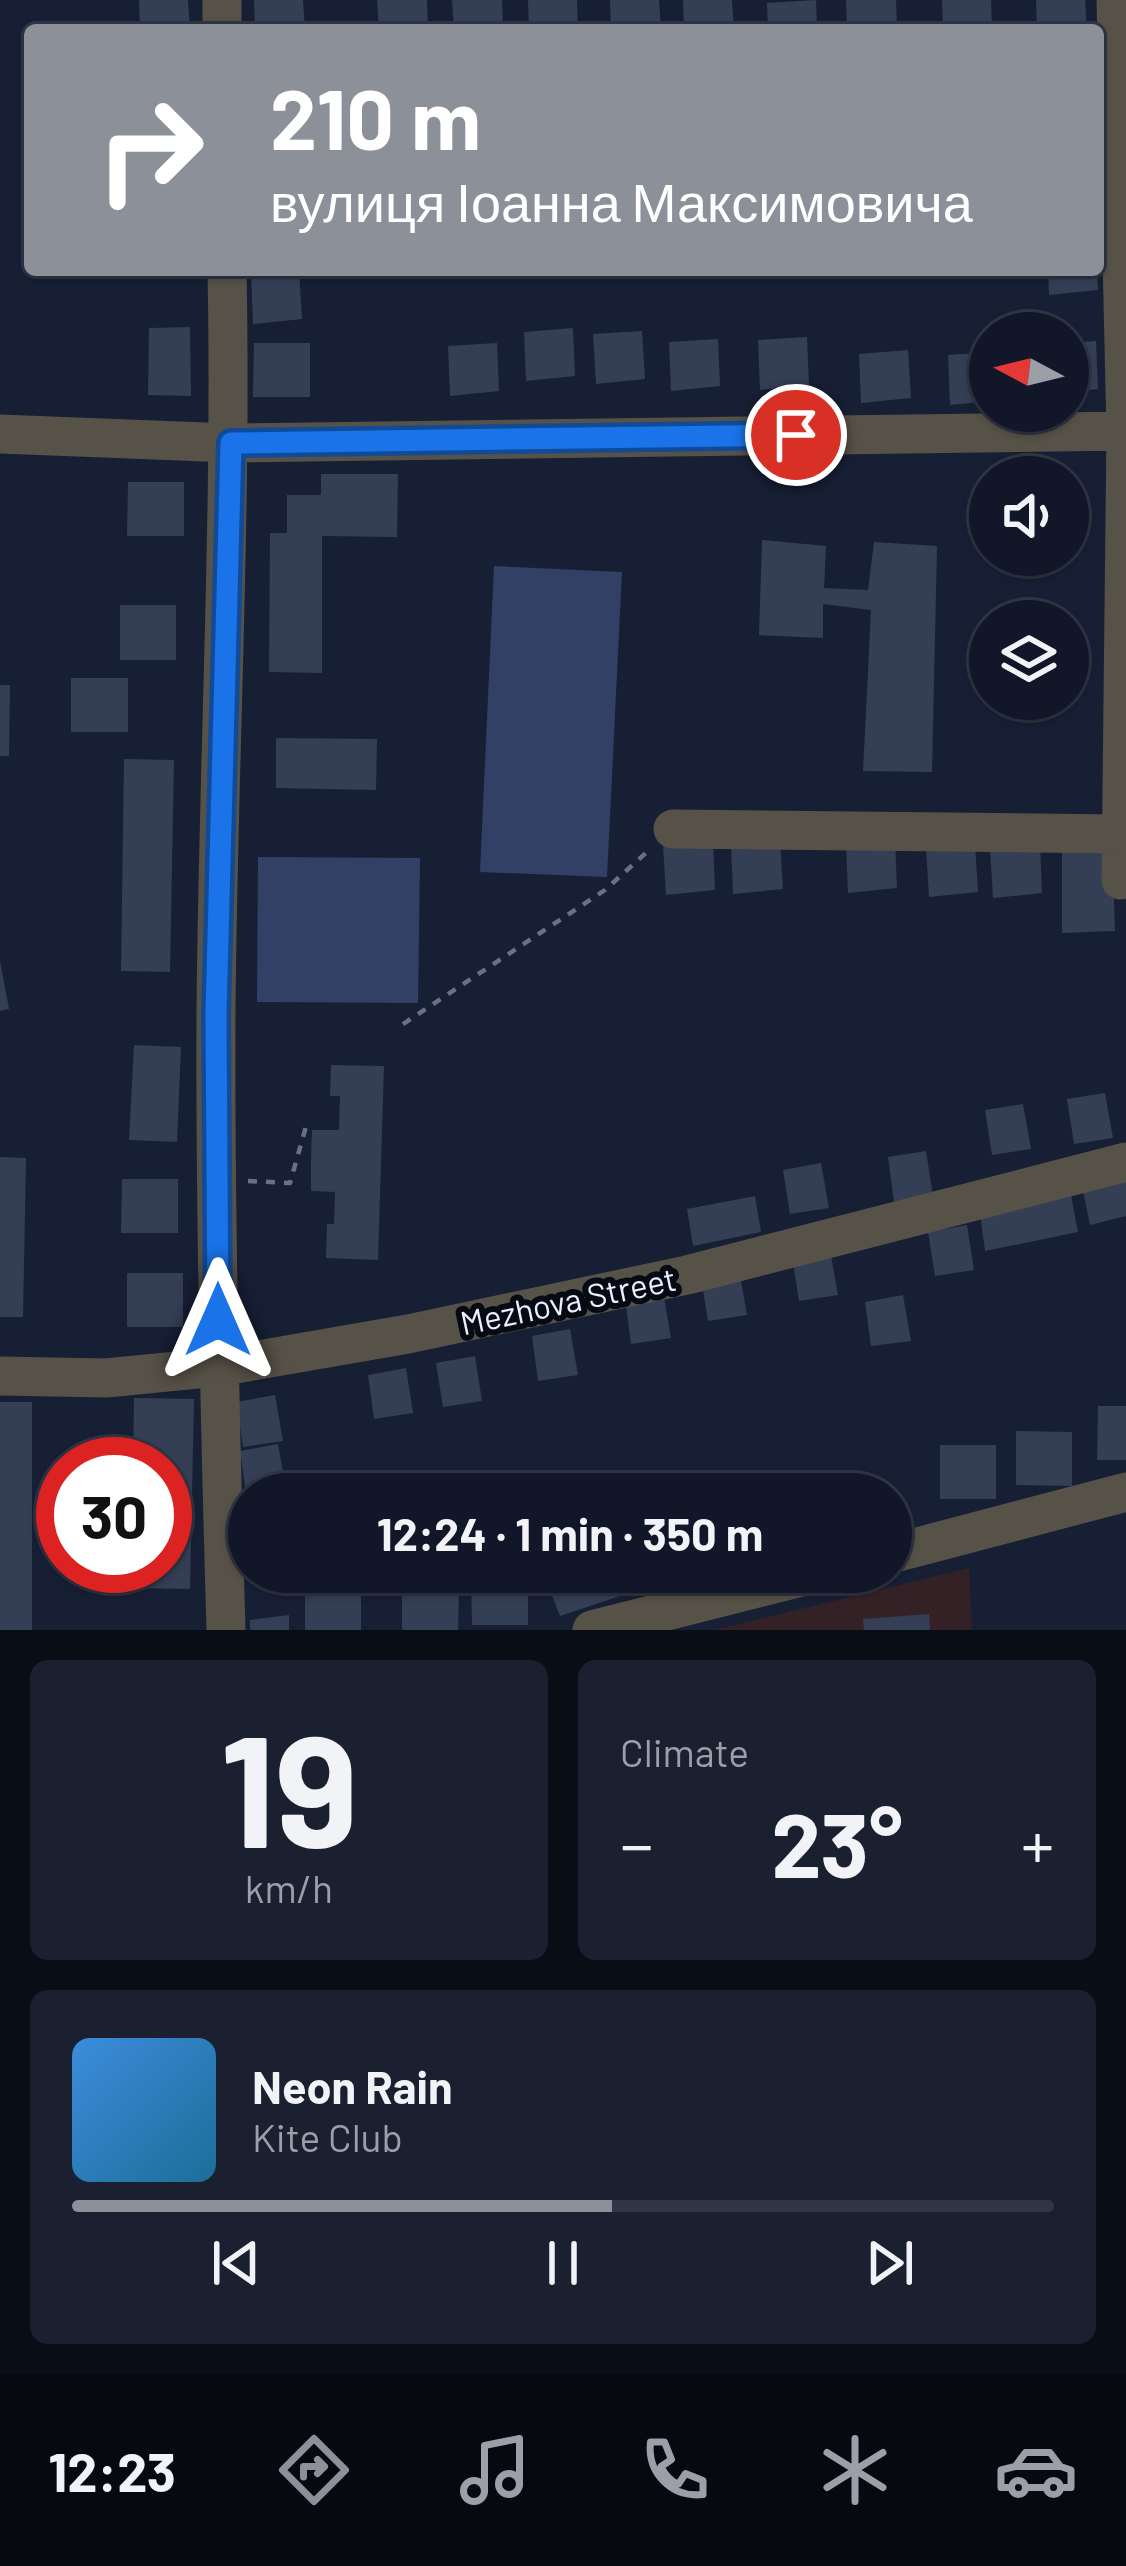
<!DOCTYPE html>
<meta charset="utf-8">
<style>
body{margin:0;font-family:Barlow,sans-serif;background:#1a2030;color:#f1f3f6;height:100vh;display:flex;flex-direction:column;font-size:45px;white-space:nowrap}
*{box-sizing:border-box;margin:0}
p{font-size:39px;color:#9c9fa8}
.icon{flex:none;width:66px;height:66px;fill:none;stroke:currentColor;stroke-width:2;stroke-linecap:round;stroke-linejoin:round}
.map{position:relative;height:1630px;overflow:hidden}
.sheet{display:flex;flex-direction:column;gap:30px;padding:30px;background:#090d16;flex:1}
.sheet>*{flex:none}
.guide{position:absolute;left:24px;top:24px;width:1080px;height:252px;border-radius:12px;box-shadow:0 3px 9px #0004,0 0 0 3px #303645;background:#8c9099;color:#fff;overflow:hidden}
.needle{width:78px;rotate:277deg}
.buttons{position:absolute;left:969px;top:312px;display:grid;gap:24px}
.buttons a{display:grid;place-items:center;width:120px;height:120px;border-radius:50%;background:#111728;box-shadow:0 3px 9px #0004,0 0 0 3px #303645;font-size:60px}
.speed{position:absolute;left:36px;top:1437px;display:flex;gap:24px;font-size:60px;font-weight:700;text-align:center}
.speed>*{display:grid;place-content:center;width:156px;height:156px;border-radius:50%;background:#111728;box-shadow:0 3px 9px #0004,0 0 0 3px #303645;line-height:1}
.speed .limit{border:18px solid #d22;background:#fff;color:#111}
.pin{position:absolute;display:grid;place-items:center;width:102px;height:102px;color:#fff;margin:-51px;border:6px solid #fff;border-radius:50%;box-shadow:0 3px 12px #0007}
.me{position:absolute;width:132px;margin:-66px;rotate:0deg;stroke-linejoin:round;filter:drop-shadow(0 0 9px #0008)}
.turn{display:flex;align-items:center;gap:42px;height:252px;padding:0 48px;font-size:54px}
.turn .icon{width:156px;height:156px;stroke-width:2.5}
.turn b{display:block;font-size:84px;line-height:102px}
.big{font-size:90px;font-weight:700;line-height:1.1}
.sheet .card{flex:1;display:flex;flex-direction:column;justify-content:center;gap:18px;min-width:0;padding:0 42px;border-radius:18px;background:#1a2030}
.sheet .dial{align-items:center;gap:0}
.dial b{font-size:156px;line-height:1}
.song{display:flex;align-items:center;gap:36px}
.cover{width:144px;height:144px;border-radius:18px;background:linear-gradient(135deg,hsl(210 70% 55%),hsl(200 70% 35%))}
.played{height:12px;border-radius:6px;background:linear-gradient(90deg,#8c9099 55%,#303645 55%)}
.keys{display:flex;justify-content:space-around;direction:ltr}
.heat{display:flex;justify-content:space-between;align-items:center;font-size:66px;direction:ltr}
.sheet .tiles{flex:1;display:grid;gap:30px;grid-template-columns:1fr 1fr}
.card:last-child{grid-column:span 2}
.trip{position:absolute;left:228px;top:1473px;width:684px;height:120px;border-radius:60px;background:#111728;box-shadow:0 3px 9px #0004,0 0 0 3px #303645;font-weight:700;line-height:120px;text-align:center}
.tab-bar{display:flex;height:192px;justify-content:space-around;align-items:center;background:#070910;color:#9c9fa8}
.tab-bar .icon{width:84px;height:84px}
.tab-bar .active{color:#8c9099}
.tab-bar b{font-size:54px;color:#f1f3f6}
.map>svg:first-child{display:block}
.industrial{fill:#342125}
.green{fill:#324065}
.building{fill:#343e55}
.lines{fill:none;stroke-linecap:round;stroke-linejoin:round}
.path{stroke:#697184;stroke-width:4.5;stroke-dasharray:9 9;stroke-linecap:butt}
.minor{stroke:#575247;stroke-width:39}
.route-casing{stroke:#114b97;stroke-width:30}
.route{stroke:#1a73e8;stroke-width:21}
.labels{text-anchor:middle;dominant-baseline:central;stroke-width:12;stroke-linejoin:round;paint-order:stroke}
.street-label{font-size:33px;fill:#e9f0ff;stroke:#060a13}
</style>
<div class="map">
<svg width="1126" height="1630" viewBox="0 0 1126 1630">
<rect width="100%" height="100%" fill="#171f35"/>
<path class="industrial" d="M969 1568 972 1630H715Z"/>
<path class="green" d="M494 566 622 572 607 877 480 872Z
M258 857 420 858 418 1003 257 1002Z"/>
<path class="building" d="M139 0H188L190 30H140Z
M254 0H303L305 30H255Z
M377 0H427L428 30H379Z
M452 0H502L503 30H454Z
M528 0H577L578 30H529Z
M610 0H659L661 30H611Z
M683 0H732L734 30H684Z
M816 0 817 30H768L767 3Z
M846 0H896L897 30H847Z
M942 0H991L992 30H943Z
M1036 0H1085L1087 30H1037Z
M1048 270H1097L1098 290 1049 295Z
M299 271 302 319 253 324 251 274Z
M190 327 191 396 148 395 149 328Z
M573 328 575 376 526 381 524 332Z
M642 331 645 379 596 384 593 334Z
M807 337 809 385 760 390 758 340Z
M718 339 720 386 671 391 669 342Z
M1096 341 1098 389 1068 392V343Z
M254 343H310V397H253Z
M497 343 499 391 450 396 448 346Z
M908 350 911 398 861 403 859 354Z
M990 352V401L950 405 948 355Z
M321 474H398L397 537 322 536V673L269 672 270 533H287V495H321Z
M128 482H184V536H127Z
M762 540 826 546 824 588 868 590 874 542 937 546 932 772 863 771 871 610 823 604V638L759 635Z
M120 605H176V660H120Z
M71 678H128V732H71Z
M0 685H10L9 756H0Z
M276 738 377 739 376 790 276 788Z
M124 759 174 760 170 972 121 971Z
M895 840 897 888 848 893 846 843Z
M780 841 783 889 733 894 731 845Z
M1112 841 1115 931 1062 933V842Z
M713 842 715 890 666 895 663 845Z
M975 844 978 892 929 897 926 847Z
M1040 845 1042 893 993 898 990 848Z
M0 961 9 1009 0 1011Z
M134 1045 181 1047 177 1142 129 1140Z
M331 1065 384 1066 378 1260 326 1258 327 1224H334L335 1192 311 1191V1161L312 1130H339L340 1096H330Z
M1105 1093 1113 1138 1074 1144 1067 1099Z
M1023 1104 1031 1149 992 1155 985 1110Z
M926 1151 933 1196 894 1202 888 1157Z
M0 1157 26 1158 23 1317H0Z
M821 1163 829 1208 790 1214 783 1170Z
M1126 1172V1216L1090 1225 1081 1181Z
M122 1179H178V1233H121Z
M1070 1190 1078 1232 985 1251 979 1206Z
M755 1196 761 1232 693 1246 687 1209Z
M967 1225 974 1270 935 1276 928 1232Z
M830 1250 838 1295 799 1301 792 1256Z
M739 1270 747 1315 708 1321 701 1277Z
M127 1273H183V1327H127Z
M663 1292 671 1338 631 1344 625 1299Z
M903 1295 911 1341 871 1346 865 1302Z
M570 1329 578 1375 538 1381 532 1336Z
M475 1356 482 1401 443 1407 436 1363Z
M406 1368 413 1413 374 1419 368 1375Z
M275 1395 283 1441 243 1447 237 1402Z
M134 1398 194 1399 190 1589 130 1588 131 1566H165V1464H133Z
M0 1402H32V1630H0Z
M1098 1406H1126V1460H1097Z
M1016 1431 1072 1432V1486L1016 1485Z
M278 1444 286 1490 246 1494 240 1451Z
M940 1445H996V1499H940Z
M808 1487H865V1494H808Z
M471 1572H528V1625H472Z
M543 1572H670L671 1579 560 1616Z
M681 1572H737V1582H681Z
M305 1583 361 1584V1630H305Z
M402 1592H459L458 1630H402Z
M929 1614 930 1630H864L863 1619Z
M289 1615V1630H250V1620Z"/>
<g class="lines">
<path class="path" d="M403 1024 605 890 648 851
M248 1181 290 1183 307 1123"/>
<path class="minor" d="M222 0V30
M1116 0 1126 431 1121 880
M0 434 231 443 1126 431
M673 829 1121 834
M0 1376 106 1378 218 1367 408 1334 687 1275 1126 1162
M891 1554 1126 1492
M226 1630C220 1425 215 1219 216 1013 218 765 232 518 227 270
M592 1630 821 1572"/>
</g>
<g class="lines">
<g class="route-casing">
<path id="route" d="M218 1320 216 1014 231 443 796 435"/>
</g>
<use href="#route" class="route"/>
</g>
<g class="labels">
<g class="street-label">
<text transform="translate(568 1300) rotate(-12)">Mezhova Street</text>
</g>
</g>
</svg>
<div class="buttons">
<a><svg class="needle" viewBox="-14 -14 28 28"><path d="M0-13l5 13h-10z" fill="#e53935"/><path d="M0 13l5-13h-10z" fill="#9c9fa8"/></svg></a>
<a><svg class="icon" aria-label="sound" viewBox="0 0 24 24"><path d="M4 9h4l5-4v14l-5-4H4zM17 9q2 3 0 6"/></svg></a>
<a><svg class="icon" aria-label="layers" viewBox="0 0 24 24"><path d="M12 4l9 5-9 5-9-5zM3 14l9 5 9-5"/></svg></a>
</div>
<div class="speed"><div class="limit">30</div></div>
<div class="pin" style="left:796px;top:435px;background:#d93025"><svg class="icon" aria-label="arrive" viewBox="0 0 24 24"><path d="M6 21V4h12l-3 4 3 4H6"/></svg></div>
<svg class="me" style="left:218px;top:1320px" viewBox="-20 -20 40 40"><path d="M0-17L14 15 0 8-14 15z" fill="#1a73e8" stroke="#fff" stroke-width="4"/></svg>
<div class="trip">12:24 · 1 min · 350 m</div>
<div class="guide">
<div class="turn"><svg class="icon" aria-label="right" viewBox="0 0 24 24"><path d="M7 20v-9h11M14 6l5 5-5 5"/></svg><div><b>210 m</b>вулиця Іоанна Максимовича</div></div>
</div>
</div>
<section class="sheet">
<div class="tiles">
<div class="card dial"><b>19</b><p>km/h</p></div>
<div class="card"><p>Climate</p>
<div class="heat"><a>−</a><b class="big">23°</b><a>+</a></div>
</div>
<div class="card">
<div class="song"><i class="cover"></i><div><b>Neon Rain</b><p>Kite Club</p></div></div>
<div class="played"></div>
<div class="keys"><svg class="icon" aria-label="previous" viewBox="0 0 24 24"><path d="M18 5L8 12l10 7zM5 5v14"/></svg><svg class="icon" aria-label="pause" viewBox="0 0 24 24"><path d="M8 5v14M16 5v14"/></svg><svg class="icon" aria-label="next" viewBox="0 0 24 24"><path d="M6 5l10 7-10 7zM19 5v14"/></svg></div>
</div>
</div>
</section>
<nav class="tab-bar">
<b>12:23</b>
<svg class="icon active" aria-label="directions" viewBox="0 0 24 24"><path d="M12 3l9 9-9 9-9-9zM9 14v-3h6M13 9l2 2-2 2"/></svg>
<svg class="icon" aria-label="music" viewBox="0 0 24 24"><path d="M9 18V5l10-2v13"/><circle cx="6" cy="18" r="3"/><circle cx="16" cy="16" r="3"/></svg>
<svg class="icon" aria-label="phone" viewBox="0 0 24 24"><path d="M5 4h4l2 5-3 2q2 4 5 5l2-3 5 2v4C11 20 4 13 5 4z"/></svg>
<svg class="icon" aria-label="climate" viewBox="0 0 24 24"><path d="M12 3v18M4 7l16 10M4 17L20 7"/></svg>
<svg class="icon" aria-label="car" viewBox="0 0 24 24"><path d="M5 17H2v-5l4-1 3-4h7l3 4 3 1v5h-3M9 17h6M6 11h13"/><circle cx="7" cy="17" r="2"/><circle cx="17" cy="17" r="2"/></svg>
</nav>
